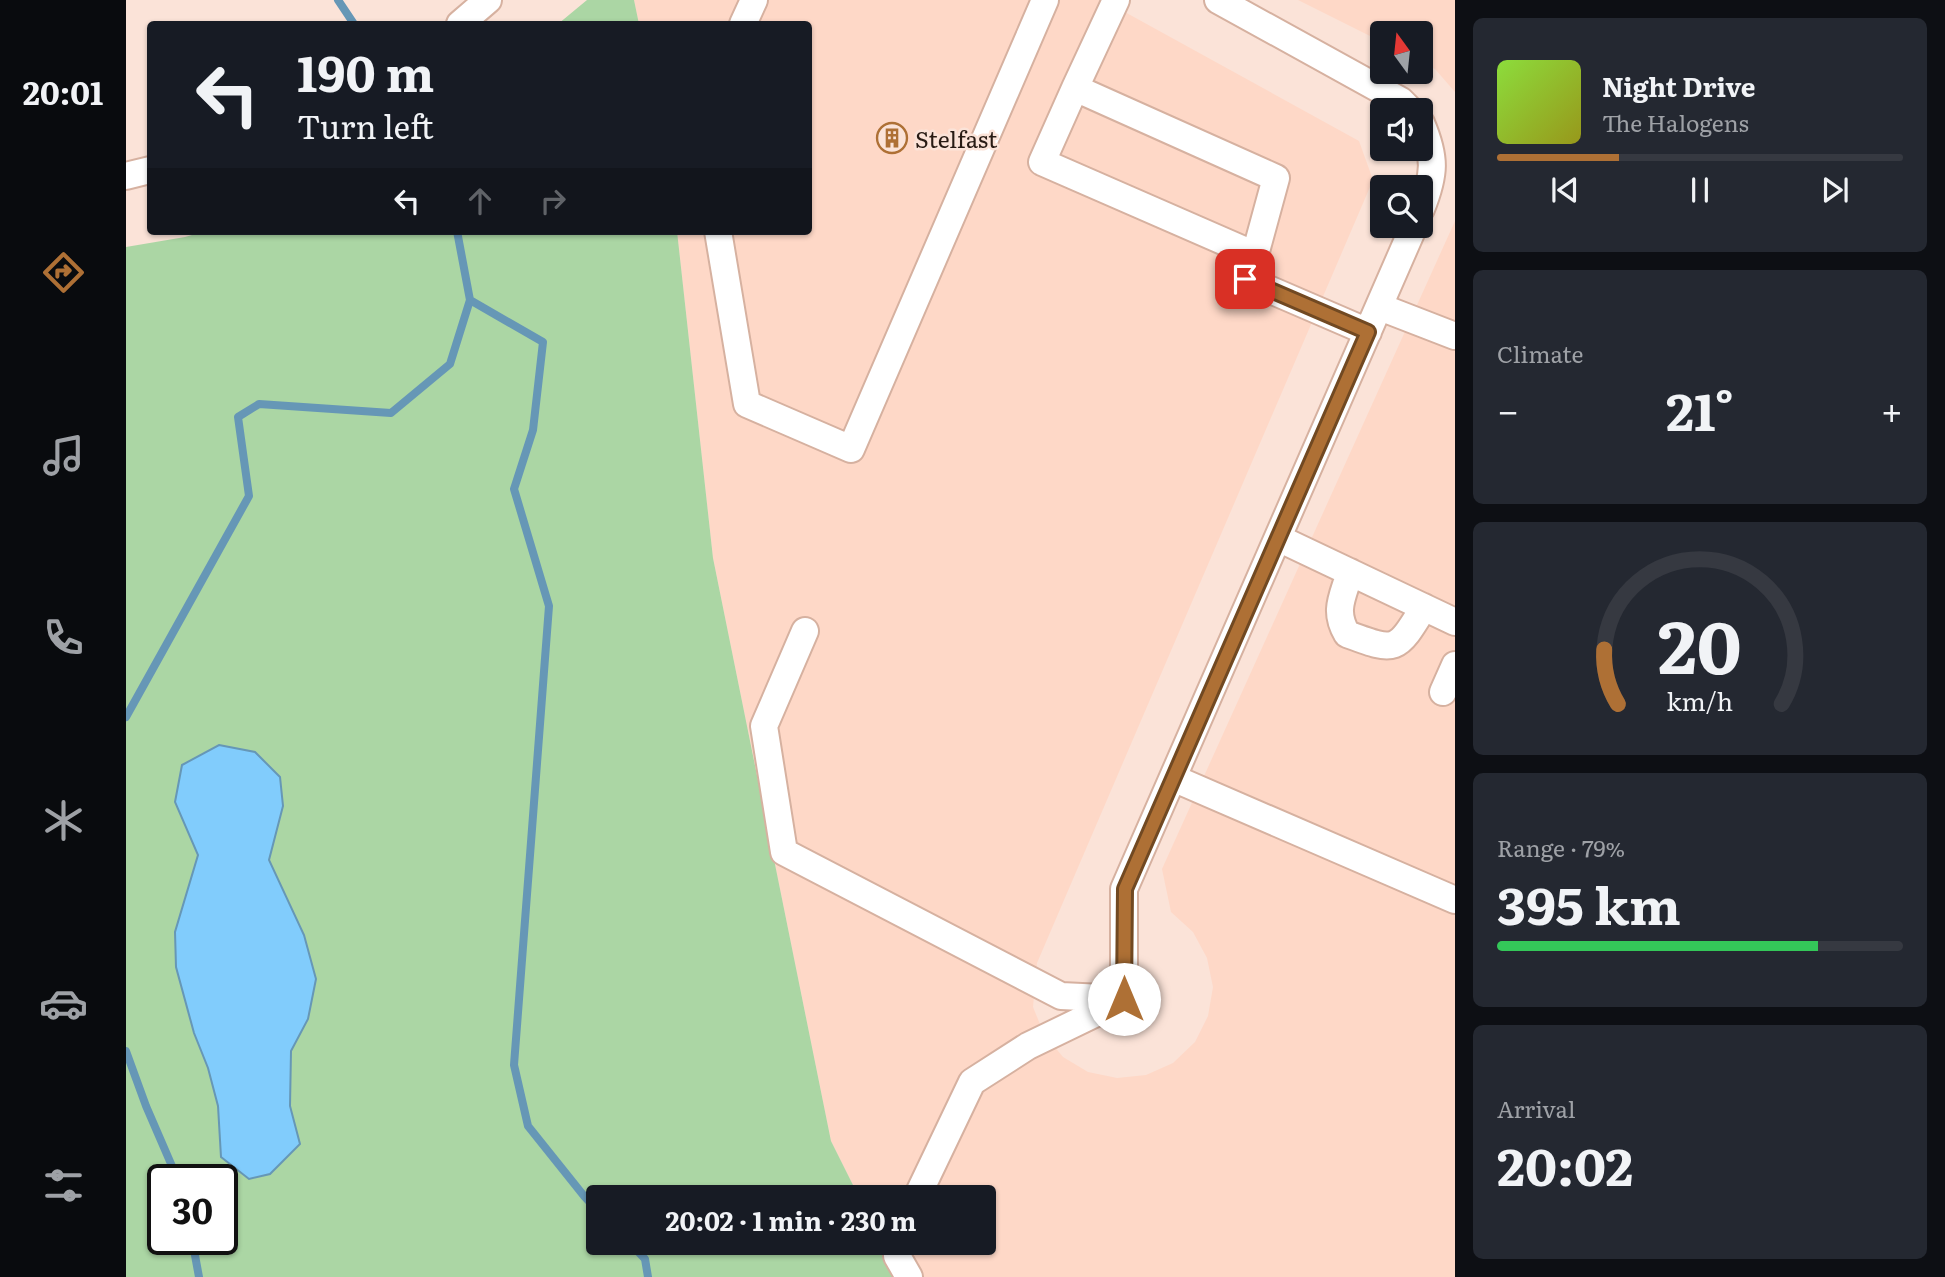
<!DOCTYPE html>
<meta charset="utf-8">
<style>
body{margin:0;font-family:Literata,serif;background:#242831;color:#f1f3f6;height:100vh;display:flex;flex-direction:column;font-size:26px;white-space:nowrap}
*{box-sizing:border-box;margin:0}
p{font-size:23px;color:#9ea1a6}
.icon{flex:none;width:38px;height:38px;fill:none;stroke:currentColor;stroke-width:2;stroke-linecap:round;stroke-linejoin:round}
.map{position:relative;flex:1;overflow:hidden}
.side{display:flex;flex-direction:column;gap:18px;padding:18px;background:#0d0f14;width:490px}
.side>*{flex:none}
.top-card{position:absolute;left:21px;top:21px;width:665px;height:214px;border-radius:7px;box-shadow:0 2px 5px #0004;background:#171b24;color:#f1f3f6;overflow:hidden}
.needle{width:46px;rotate:345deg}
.tools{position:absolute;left:1244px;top:21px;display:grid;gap:14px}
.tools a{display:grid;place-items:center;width:63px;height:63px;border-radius:7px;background:#171b24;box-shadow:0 2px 5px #0004;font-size:35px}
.speed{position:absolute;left:21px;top:1164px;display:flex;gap:14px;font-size:35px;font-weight:700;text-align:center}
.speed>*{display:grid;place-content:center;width:91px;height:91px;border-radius:50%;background:#171b24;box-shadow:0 2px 5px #0004;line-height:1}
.speed .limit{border:4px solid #111;border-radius:10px;background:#fff;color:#111}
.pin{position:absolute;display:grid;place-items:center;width:60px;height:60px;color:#fff;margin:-30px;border-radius:14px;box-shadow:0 4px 10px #0006}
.me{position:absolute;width:77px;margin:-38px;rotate:0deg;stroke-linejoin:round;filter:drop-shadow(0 0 5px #0008)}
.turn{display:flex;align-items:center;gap:24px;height:147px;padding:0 35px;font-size:32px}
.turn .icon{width:91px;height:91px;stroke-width:2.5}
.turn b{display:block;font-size:49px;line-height:60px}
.lanes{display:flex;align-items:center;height:66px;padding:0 35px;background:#0003;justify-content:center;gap:35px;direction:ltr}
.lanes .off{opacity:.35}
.big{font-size:52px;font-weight:700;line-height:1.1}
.side .tile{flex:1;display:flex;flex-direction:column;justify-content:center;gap:10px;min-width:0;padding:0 24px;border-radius:10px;background:#242831}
.side .dial{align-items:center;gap:0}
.dial svg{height:182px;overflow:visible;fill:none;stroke:#363941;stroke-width:7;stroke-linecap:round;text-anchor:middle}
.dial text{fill:#f1f3f6;stroke:none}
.song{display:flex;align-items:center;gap:21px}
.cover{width:84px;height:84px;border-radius:10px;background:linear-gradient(135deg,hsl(90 70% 55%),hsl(60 70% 35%))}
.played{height:7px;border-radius:4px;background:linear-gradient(90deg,#ae7035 30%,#363941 30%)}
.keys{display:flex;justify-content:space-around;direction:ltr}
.heat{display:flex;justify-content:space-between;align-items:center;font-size:38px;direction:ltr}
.charge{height:10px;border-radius:5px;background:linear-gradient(90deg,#34c759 79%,#363941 0)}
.trip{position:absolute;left:460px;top:1185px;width:410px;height:70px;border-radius:7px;background:#171b24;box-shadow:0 2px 5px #0004;font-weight:700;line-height:70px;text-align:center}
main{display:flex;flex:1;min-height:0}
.tabs{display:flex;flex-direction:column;width:126px;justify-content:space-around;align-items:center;background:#090b0e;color:#9ea1a6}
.tabs .icon{width:49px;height:49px}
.tabs .on{color:#ae7035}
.tabs b{font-size:32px;color:#f1f3f6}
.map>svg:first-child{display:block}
.built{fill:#fed8c7}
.green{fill:#abd6a4;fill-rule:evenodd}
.water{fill:#81ccfc;stroke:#6697b6;stroke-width:2}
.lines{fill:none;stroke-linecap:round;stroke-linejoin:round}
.stream{stroke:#6697b6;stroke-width:8}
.minor-casing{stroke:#d6b1a0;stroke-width:30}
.minor{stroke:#fff;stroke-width:26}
.route-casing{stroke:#714922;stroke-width:18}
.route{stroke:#ae7035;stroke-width:12}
.labels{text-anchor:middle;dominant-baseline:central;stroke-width:5;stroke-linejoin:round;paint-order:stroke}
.poi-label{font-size:23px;fill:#281b14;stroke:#fbe3d8;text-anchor:start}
</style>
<main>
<nav class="tabs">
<b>20:01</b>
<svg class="icon on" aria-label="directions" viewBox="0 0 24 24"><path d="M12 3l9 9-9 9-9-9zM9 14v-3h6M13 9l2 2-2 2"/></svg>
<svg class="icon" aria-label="music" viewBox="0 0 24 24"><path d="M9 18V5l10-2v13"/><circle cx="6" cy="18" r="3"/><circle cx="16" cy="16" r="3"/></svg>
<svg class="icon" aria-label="phone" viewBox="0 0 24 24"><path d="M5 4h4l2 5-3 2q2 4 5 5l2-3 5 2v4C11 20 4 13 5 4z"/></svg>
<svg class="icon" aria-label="climate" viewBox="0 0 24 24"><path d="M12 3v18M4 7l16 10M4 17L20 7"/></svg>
<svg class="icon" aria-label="car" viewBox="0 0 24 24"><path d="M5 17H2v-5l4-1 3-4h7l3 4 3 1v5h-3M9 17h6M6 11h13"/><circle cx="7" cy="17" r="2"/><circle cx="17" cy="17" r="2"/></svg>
<svg class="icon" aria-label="filters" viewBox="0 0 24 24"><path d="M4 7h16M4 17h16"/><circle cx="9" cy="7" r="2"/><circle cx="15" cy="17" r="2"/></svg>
</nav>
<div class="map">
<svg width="1329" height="1277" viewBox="0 0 1329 1277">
<rect width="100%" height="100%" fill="#fbe3d8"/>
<path class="built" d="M508 0H977L1233 141 1247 180 911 963 907 1007 918 1034 937 1057 962 1072 991 1078 1020 1075 1047 1063 1069 1042 1082 1016 1087 987 1081 958 1067 932 1045 912 1036 869 1329 221V1277H775L757 1243 858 1242V1197H733L705 1141 587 558 551 231H682V24H513Z
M1172 0H1329V92L1309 69 1295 62V33H1256V42Z"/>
<path class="green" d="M461 0H508L513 24H432Z
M80 231H551L587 558 705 1141 733 1197H472V1242L757 1243 775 1277H0V247L59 237ZM37 1180H96V1239H37Z"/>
<path class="water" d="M93 745 129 752 154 777 157 806 143 860 178 935 190 979 182 1019 165 1051 164 1106 174 1144 144 1174 123 1179 95 1157 92 1106 82 1068 68 1033 50 967 49 932 72 855 49 802 56 765Z"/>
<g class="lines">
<path class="stream" d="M212 0 228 24
M344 300 417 342 407 430 388 489 423 606 388 1065 402 1126 458 1196 472 1211
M0 717 123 496 112 417 133 404 265 413 324 364 344 300 331 231
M0 1051 20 1106 52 1180
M66 1239 73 1277
M503 1242 519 1259 522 1277"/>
<g class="minor-casing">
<path id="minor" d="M990 0 949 88 1150 178 1129 255 1119 279 1242 332
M1092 0 1275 101 1284 110
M334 24 362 0
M617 24 628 0
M949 88 916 162 1129 255
M1295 123C1310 158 1309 174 1295 209
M0 176 24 170
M592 231 621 404 725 449 919 0
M1254 307 1329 336
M1152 538 1329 622
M1224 572C1217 597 1207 610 1221 634 1270 652 1270 653 1298 607
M679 631 638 726 658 852 935 996 998 999
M1317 692 1329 665
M1047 778 1329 900
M998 999V889L1288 226
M791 1197 846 1082 902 1046 997 1000
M773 1242 771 1256 783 1277"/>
</g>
<use href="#minor" class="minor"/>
</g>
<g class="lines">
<g class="route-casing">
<path id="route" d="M998 999 999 889 1242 332 1119 279"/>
</g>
<use href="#route" class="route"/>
</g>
<defs>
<g id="building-ring" transform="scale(1.575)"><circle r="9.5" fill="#fbe3d8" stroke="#ae7035" stroke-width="1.5"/><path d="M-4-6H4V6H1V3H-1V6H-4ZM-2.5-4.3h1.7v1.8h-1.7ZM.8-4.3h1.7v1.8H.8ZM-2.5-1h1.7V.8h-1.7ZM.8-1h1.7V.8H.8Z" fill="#ae7035"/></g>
</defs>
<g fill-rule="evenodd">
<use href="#building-ring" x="766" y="138"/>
</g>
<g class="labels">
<g class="poi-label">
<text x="789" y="138">Stelfast</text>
</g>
</g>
</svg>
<div class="tools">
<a><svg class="needle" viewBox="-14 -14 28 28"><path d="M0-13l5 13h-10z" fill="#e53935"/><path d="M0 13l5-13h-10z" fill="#9ea1a6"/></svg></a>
<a><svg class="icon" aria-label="sound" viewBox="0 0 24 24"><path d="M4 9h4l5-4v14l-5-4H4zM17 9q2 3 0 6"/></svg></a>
<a><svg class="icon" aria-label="search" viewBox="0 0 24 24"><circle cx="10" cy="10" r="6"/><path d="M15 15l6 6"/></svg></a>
</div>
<div class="speed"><div class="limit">30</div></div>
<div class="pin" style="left:1119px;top:279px;background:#d93025"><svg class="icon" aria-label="arrive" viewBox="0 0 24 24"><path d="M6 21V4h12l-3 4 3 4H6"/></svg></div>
<svg class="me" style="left:998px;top:999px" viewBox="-20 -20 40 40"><circle r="19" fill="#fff"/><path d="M0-13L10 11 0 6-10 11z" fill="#ae7035"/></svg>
<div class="trip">20:02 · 1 min · 230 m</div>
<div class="top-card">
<div class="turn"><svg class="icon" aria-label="left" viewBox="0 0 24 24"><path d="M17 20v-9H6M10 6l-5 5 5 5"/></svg><div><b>190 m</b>Turn left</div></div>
<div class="lanes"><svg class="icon" aria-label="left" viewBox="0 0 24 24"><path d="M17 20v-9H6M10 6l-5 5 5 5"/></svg><svg class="icon off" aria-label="ahead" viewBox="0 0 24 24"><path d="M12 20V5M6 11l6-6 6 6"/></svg><svg class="icon off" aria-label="right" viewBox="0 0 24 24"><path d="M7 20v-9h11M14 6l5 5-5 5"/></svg></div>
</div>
</div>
<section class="side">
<div class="tile">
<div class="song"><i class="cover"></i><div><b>Night Drive</b><p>The Halogens</p></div></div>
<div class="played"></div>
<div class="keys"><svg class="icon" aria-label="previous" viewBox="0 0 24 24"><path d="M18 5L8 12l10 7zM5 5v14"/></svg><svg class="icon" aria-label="pause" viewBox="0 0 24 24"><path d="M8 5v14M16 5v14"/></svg><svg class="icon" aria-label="next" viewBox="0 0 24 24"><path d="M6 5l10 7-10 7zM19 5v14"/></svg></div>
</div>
<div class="tile"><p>Climate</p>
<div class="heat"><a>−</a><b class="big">21°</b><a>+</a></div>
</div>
<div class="tile dial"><svg viewBox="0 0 100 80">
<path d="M14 69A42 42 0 1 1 86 69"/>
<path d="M14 69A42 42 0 0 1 8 45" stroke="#ae7035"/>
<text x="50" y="56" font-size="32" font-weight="700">20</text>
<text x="50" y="72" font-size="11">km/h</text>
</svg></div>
<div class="tile"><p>Range · 79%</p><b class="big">395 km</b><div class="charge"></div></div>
<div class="tile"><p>Arrival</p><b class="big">20:02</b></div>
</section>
</main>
